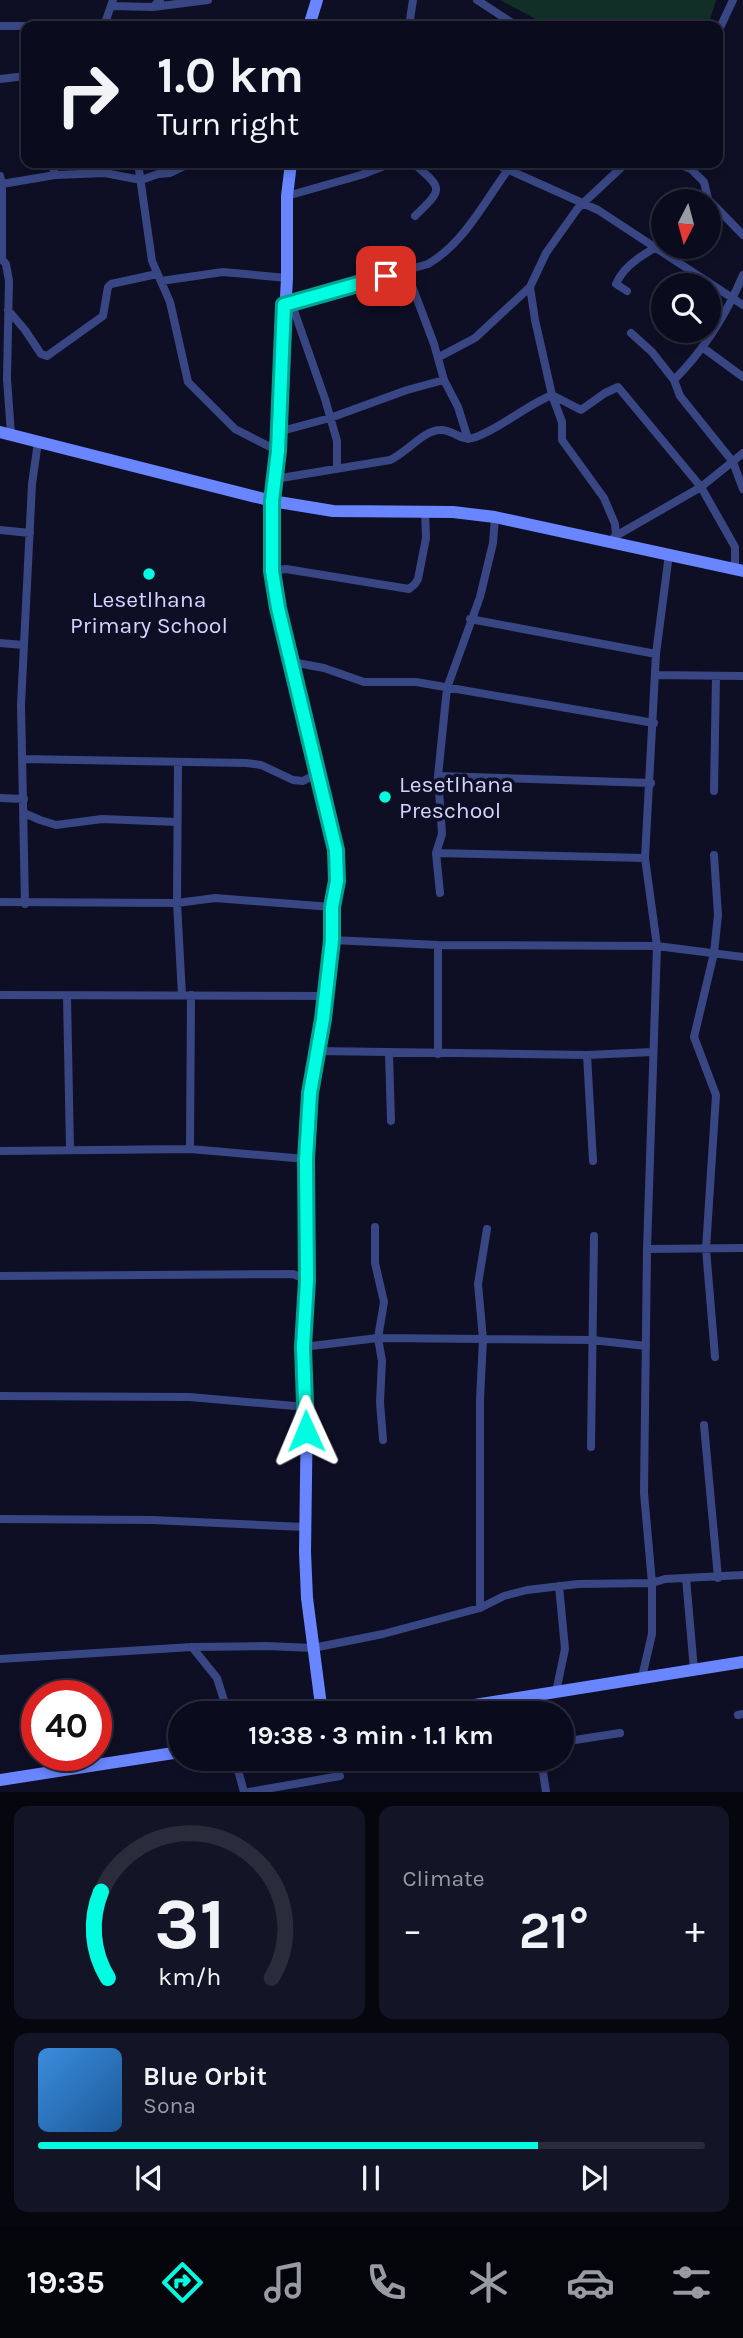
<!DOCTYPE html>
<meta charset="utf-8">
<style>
body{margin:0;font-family:Karla,sans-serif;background:#131425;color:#f1f3f6;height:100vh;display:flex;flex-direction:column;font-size:26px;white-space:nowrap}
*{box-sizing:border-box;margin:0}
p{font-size:23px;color:#999ba3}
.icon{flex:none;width:38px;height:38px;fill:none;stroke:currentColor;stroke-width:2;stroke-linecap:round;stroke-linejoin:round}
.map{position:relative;height:1792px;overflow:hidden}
.panel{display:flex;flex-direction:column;gap:14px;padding:14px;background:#06060f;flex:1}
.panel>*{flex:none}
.hud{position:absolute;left:21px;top:21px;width:702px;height:147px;border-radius:14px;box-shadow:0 4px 10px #0003,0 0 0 2px #2a2b3b;background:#0a0b1c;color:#f1f3f6;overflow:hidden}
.needle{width:46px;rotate:186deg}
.controls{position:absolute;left:651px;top:189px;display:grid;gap:14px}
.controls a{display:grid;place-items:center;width:70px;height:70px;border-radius:50%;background:#0a0b1c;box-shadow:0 4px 10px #0003,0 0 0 2px #2a2b3b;font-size:35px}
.speed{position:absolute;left:21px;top:1680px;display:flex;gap:14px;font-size:35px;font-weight:700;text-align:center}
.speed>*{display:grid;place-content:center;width:91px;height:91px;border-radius:50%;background:#0a0b1c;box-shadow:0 4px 10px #0003,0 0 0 2px #2a2b3b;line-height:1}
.speed .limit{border:10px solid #d22;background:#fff;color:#111}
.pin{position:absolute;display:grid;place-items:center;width:60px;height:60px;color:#fff;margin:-30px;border-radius:14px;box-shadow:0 4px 10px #0006}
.me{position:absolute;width:77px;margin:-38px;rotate:359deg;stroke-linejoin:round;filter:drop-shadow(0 0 5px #0008)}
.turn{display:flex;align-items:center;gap:24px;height:147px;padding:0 21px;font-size:32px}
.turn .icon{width:91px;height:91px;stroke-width:2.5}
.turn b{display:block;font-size:49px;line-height:60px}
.big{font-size:52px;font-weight:700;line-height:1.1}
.panel .card{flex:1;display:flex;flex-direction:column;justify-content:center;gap:10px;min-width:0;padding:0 24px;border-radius:14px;background:#131425}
.panel .dial{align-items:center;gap:0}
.dial svg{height:182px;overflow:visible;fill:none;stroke:#2a2b3b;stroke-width:7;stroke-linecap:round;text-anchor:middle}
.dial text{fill:#f1f3f6;stroke:none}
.song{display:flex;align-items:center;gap:21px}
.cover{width:84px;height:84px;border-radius:10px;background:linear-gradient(135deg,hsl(210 70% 55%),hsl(210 70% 35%))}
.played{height:7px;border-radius:4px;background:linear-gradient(90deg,#00fde1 75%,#2a2b3b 75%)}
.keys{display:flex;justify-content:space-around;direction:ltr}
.heat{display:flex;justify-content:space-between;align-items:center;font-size:38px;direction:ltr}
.panel .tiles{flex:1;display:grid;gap:14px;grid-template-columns:1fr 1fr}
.card:last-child{grid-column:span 2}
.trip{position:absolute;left:168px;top:1701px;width:406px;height:70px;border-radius:35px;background:#0a0b1c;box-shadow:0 4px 10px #0003,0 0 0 2px #2a2b3b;font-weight:700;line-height:70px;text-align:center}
.dock{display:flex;height:112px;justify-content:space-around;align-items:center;background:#04040b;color:#999ba3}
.dock .icon{width:49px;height:49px}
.dock .active{color:#00fde1}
.dock b{font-size:32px;color:#f1f3f6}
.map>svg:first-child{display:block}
.green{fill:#112f27}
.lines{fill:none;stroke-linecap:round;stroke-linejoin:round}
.street{stroke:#394684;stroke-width:8}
.secondary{stroke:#6985ff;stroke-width:12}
.route-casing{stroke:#00a492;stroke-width:18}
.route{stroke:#00fde1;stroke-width:12}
.poi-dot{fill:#00fde1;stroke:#0e0f25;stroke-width:2.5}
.labels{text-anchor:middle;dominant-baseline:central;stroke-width:7;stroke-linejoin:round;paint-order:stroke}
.poi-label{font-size:23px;fill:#d2d6ff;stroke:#0e0f25}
</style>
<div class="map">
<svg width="743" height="1792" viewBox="0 0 743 1792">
<rect width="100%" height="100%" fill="#0e0f25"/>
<path class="green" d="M500 0H716L708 26H549Z"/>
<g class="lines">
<path class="street" d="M477 0 517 26
M112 6 153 7 160 0
M153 7 208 0
M0 26H28
M83 26 104 25
M104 26 113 0
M409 26 413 0
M718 32 733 0
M0 79 26 76
M52 163 55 175 105 173 141 180 158 174 170 173 191 163
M138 163 152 261 170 302 188 382 235 429 278 451
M413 163C443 189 444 188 415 216
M493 163 598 210 743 305
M676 163 691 169 704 182 708 199 743 235
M0 176 2 184V260
M2 184 55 175
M287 196 361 175 392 163
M0 257 6 264 9 281 7 379 11 434
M406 270 434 344 444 380 458 407 468 439
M161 281 223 272 287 278
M627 291 616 284C623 267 640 256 655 248
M291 302 325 399 337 441V469
M284 305 428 264C463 244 484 203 507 171
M8 310 25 330 41 354 47 356 103 316 108 287 111 284 157 274
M631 333 652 352 674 380 680 396 733 462 743 489
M702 347 743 377
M439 357 475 338 530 287
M674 380C703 351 727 313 743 275
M278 432 330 418 407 390 444 380
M275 479 390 460C406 453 424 430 440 430 454 429 461 443 476 437 501 428 525 406 552 395L581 410 605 393 618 387 701 487 735 547V570
M0 530 30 533
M616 536 615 524 604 498 562 440V422L552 395 535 320 530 287 546 253 578 208 626 163
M614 537 701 487 743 453
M272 571 286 569 409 589 415 584 418 579 426 538 425 511
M470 619 656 654
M0 643 23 645
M292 662 324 668 364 682H416L654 723
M655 675 743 676
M22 759 246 763 261 765 293 780 303 781 318 773
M178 763 177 903 182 995
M438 776 651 783
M714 791 716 676
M0 798 24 799
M24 813 40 820 56 825 102 819 177 822
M436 853 645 858
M714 855 718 915 714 953 694 1037 716 1095 706 1249 715 1357
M440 893 436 853 442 834 438 776 447 688 480 597 493 543 495 517
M0 902 177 903 215 898 332 907
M25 904 21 705 32 484 38 442
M332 940 438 945 657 946 743 957
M438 945V1054
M0 995 325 996
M67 996 70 1149
M317 1051 587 1055 653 1052
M389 1053 391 1121
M587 1055 593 1161
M190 1149 191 995
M0 1151 190 1149 306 1159
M375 1227V1263L384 1302 378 1338 382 1361 380 1402 383 1440
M647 1249 743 1248
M0 1276 293 1274 307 1280
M303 1347 378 1338 592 1340 646 1346
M0 1396 189 1397 307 1407
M704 1425 718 1578
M591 1447 594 1236
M0 1519 152 1520 305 1527
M686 1578 694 1670
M480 1608V1400L483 1339 478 1284 487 1229
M192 1647 217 1678 228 1713
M0 1659 192 1647 267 1646 313 1648 383 1634 480 1608 504 1596 527 1590 578 1584 652 1583 665 1579 743 1575
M642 1677 652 1634V1583L644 1493 647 1249 657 946 645 858 656 654 669 554
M556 1692 565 1649 559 1586
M522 1697 528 1713
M738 1715 743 1714
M562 1742 620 1733
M235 1759 244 1792
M541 1759 546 1792
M249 1792 340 1776"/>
<path class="secondary" d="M309 26 317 0
M291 163 287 196V278L278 451 272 501V571L278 608 336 850 337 881 332 907V940L323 1019 310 1093 306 1159 307 1280 303 1347 307 1407 305 1552 307 1598 322 1713
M0 432 272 501 333 511 453 512 495 517 743 571
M424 1713 743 1662
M0 1780 180 1752"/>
</g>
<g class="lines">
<g class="route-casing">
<path id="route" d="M306 1431 303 1347 307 1280 306 1159 310 1093 323 1019 332 940V907L337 881 336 850 278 608 272 571V501L278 451 284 305 386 276"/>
</g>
<use href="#route" class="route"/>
</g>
<g class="poi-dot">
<circle cx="149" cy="574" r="7"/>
<circle cx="385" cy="797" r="7"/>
</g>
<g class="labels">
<g class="poi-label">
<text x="149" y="599">Lesetlhana<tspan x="149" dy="26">Primary School</tspan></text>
<text x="399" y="784" text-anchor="start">Lesetlhana<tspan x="399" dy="26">Preschool</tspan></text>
</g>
</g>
</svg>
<div class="controls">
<a><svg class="needle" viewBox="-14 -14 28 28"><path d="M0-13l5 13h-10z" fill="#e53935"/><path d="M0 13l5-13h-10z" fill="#999ba3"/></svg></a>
<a><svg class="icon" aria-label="search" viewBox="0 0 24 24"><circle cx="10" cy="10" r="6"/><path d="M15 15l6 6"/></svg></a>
</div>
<div class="speed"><div class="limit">40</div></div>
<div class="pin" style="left:386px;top:276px;background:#d93025"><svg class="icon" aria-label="arrive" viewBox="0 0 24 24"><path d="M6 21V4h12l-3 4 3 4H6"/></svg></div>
<svg class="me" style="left:306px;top:1431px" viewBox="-20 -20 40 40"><path d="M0-17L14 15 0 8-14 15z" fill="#00fde1" stroke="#fff" stroke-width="4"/></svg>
<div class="trip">19:38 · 3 min · 1.1 km</div>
<div class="hud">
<div class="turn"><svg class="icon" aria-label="right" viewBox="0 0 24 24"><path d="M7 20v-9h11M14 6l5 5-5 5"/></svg><div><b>1.0 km</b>Turn right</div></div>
</div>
</div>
<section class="panel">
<div class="tiles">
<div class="card dial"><svg viewBox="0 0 100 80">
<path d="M14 69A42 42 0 1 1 86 69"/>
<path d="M14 69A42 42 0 0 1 11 31" stroke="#00fde1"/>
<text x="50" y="56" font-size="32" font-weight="700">31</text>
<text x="50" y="72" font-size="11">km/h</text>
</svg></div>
<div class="card"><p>Climate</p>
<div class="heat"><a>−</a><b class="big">21°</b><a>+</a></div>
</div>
<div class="card">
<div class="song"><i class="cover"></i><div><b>Blue Orbit</b><p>Sona</p></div></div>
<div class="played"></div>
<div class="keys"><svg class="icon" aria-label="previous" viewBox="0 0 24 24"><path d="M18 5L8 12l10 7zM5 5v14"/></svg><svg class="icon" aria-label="pause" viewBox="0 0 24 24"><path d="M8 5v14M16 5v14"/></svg><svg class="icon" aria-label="next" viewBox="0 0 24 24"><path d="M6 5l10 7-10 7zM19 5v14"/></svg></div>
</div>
</div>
</section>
<nav class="dock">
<b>19:35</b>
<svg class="icon active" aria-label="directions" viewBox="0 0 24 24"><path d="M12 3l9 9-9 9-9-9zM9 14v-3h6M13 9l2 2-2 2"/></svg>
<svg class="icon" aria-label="music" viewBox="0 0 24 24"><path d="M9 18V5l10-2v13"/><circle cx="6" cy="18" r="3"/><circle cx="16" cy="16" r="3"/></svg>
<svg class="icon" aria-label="phone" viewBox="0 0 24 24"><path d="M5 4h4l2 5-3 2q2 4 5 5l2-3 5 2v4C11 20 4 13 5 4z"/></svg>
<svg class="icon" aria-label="climate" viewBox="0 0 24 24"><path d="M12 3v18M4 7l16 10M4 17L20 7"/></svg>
<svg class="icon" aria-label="car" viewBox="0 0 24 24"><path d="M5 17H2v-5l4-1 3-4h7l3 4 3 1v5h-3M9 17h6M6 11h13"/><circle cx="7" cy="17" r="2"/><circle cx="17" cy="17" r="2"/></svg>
<svg class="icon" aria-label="filters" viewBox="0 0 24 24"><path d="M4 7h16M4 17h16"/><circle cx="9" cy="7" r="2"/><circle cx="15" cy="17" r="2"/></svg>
</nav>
